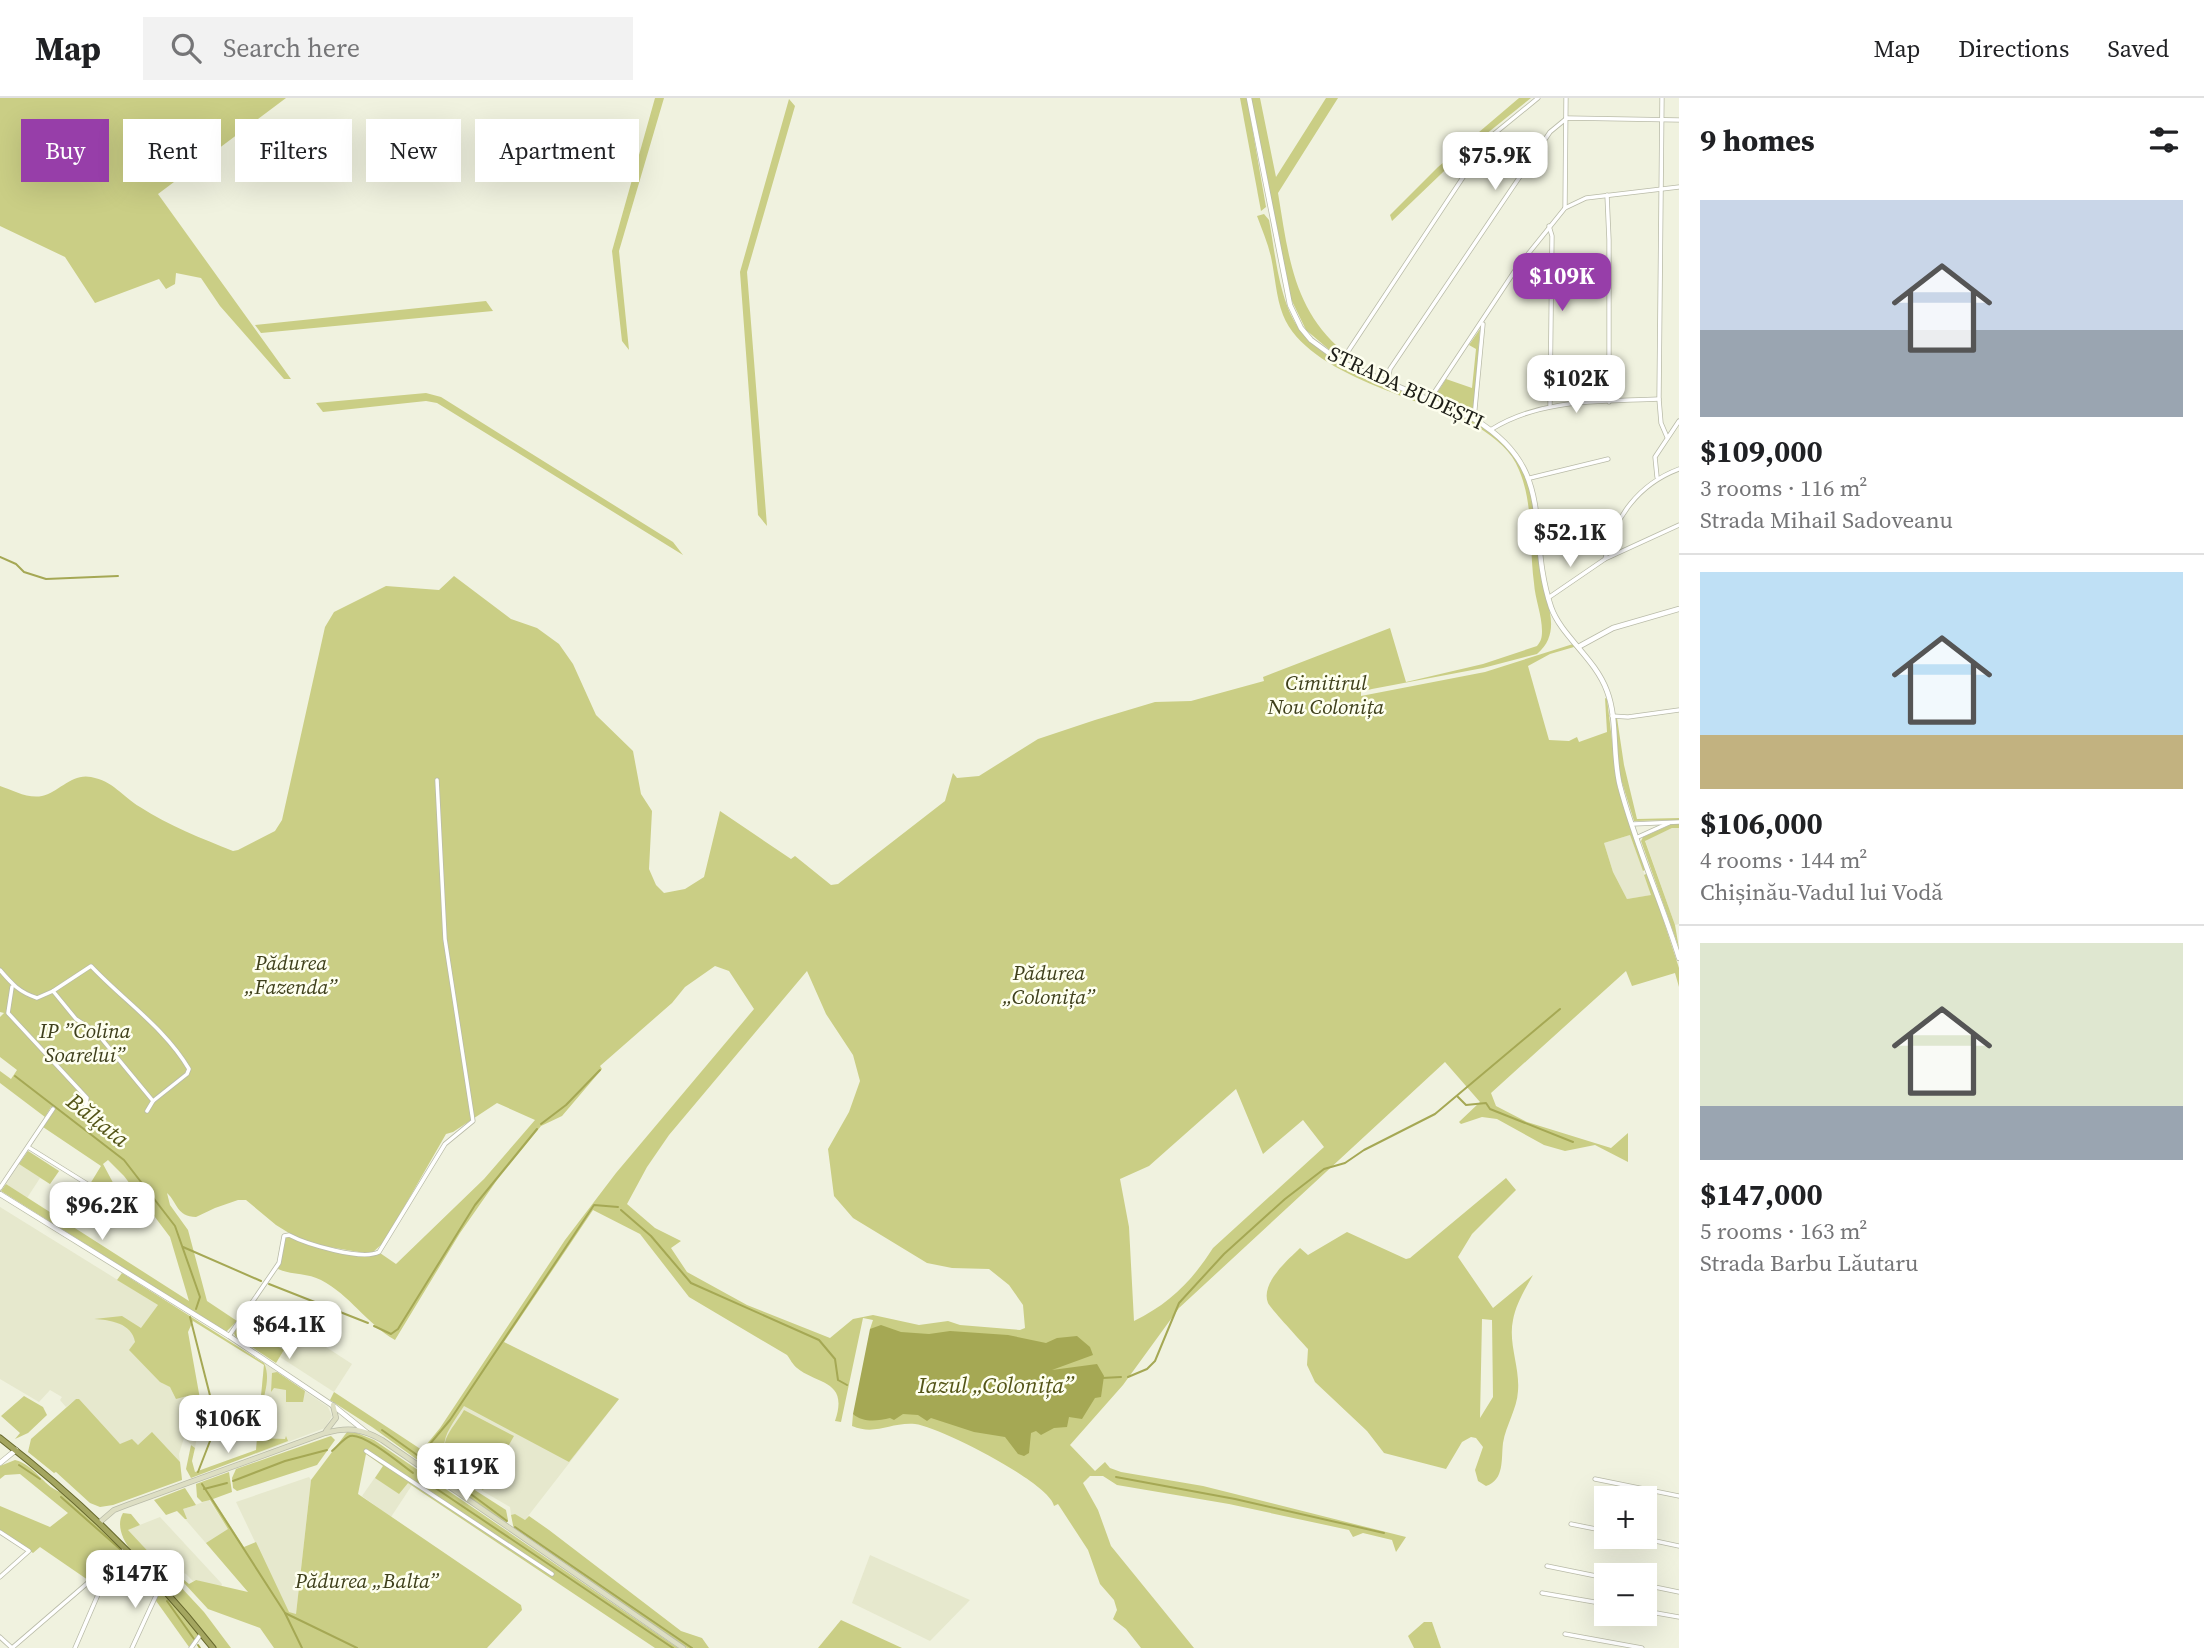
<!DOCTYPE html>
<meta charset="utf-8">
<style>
:root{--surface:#fff;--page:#f2f2f2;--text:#202124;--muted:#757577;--line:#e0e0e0;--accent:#973ea9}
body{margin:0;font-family:"Source Serif 4",serif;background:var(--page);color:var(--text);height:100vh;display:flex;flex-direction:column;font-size:26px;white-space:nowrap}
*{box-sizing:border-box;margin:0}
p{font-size:23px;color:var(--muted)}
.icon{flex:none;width:38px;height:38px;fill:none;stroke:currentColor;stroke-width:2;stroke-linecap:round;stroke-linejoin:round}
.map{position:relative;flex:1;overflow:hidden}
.panel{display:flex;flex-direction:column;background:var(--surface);width:525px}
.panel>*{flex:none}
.guide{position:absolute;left:21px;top:21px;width:665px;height:63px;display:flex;gap:14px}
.tools{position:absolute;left:1594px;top:1388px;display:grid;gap:14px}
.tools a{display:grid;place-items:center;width:63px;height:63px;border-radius:0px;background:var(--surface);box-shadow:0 7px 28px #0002;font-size:35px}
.price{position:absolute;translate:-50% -60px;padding:0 16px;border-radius:14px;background:#fff;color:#222;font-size:23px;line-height:46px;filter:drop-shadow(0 2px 4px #0008)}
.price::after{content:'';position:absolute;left:50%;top:42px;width:21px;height:16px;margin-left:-10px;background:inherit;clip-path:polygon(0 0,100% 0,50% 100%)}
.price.on{background:var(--accent);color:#fff}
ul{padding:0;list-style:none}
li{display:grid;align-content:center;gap:14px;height:371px;padding:0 21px}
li+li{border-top:2px solid var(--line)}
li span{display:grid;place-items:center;height:217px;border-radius:0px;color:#555}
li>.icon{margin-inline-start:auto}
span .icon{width:126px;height:126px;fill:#fffc;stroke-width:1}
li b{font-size:30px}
h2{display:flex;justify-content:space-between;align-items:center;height:84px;padding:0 21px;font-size:30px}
.chip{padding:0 24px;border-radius:0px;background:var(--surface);box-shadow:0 7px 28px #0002;font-size:24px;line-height:63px}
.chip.on{background:var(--accent);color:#fff}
header{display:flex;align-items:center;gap:42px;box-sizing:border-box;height:98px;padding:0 35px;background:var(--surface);border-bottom:2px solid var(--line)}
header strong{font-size:33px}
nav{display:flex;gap:38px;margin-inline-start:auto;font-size:24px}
.search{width:490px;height:63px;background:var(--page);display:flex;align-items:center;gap:18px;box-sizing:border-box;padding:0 24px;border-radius:0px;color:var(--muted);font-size:26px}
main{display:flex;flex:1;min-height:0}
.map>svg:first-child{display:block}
.built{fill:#e6e8cd}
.green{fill:#cace85;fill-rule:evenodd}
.water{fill:#a5a854}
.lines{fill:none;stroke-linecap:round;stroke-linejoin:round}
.stream{stroke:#a5a854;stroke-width:2}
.minor-casing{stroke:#b9bba8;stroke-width:5}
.tertiary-casing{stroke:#b9bba8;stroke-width:6}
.secondary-casing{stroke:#b9bba8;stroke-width:6}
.trunk-casing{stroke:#66682c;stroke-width:7}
.minor{stroke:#fff;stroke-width:3.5}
.tertiary{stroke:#fff;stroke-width:4.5}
.secondary{stroke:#dddec3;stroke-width:4.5}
.trunk{stroke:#a4a660;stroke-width:5}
.labels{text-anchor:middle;stroke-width:5;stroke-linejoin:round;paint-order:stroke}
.street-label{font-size:21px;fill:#1d1e17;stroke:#feffef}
.park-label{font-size:21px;font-style:italic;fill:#3e3f1b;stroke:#feffef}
.water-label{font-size:23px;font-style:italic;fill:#545517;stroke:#feffef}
</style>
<header>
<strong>Map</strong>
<div class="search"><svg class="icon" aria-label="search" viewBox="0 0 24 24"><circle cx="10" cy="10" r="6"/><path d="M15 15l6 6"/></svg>Search here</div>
<nav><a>Map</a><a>Directions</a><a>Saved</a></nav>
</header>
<main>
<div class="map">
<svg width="1679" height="1550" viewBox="0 0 1679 1550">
<rect width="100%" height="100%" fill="#f0f2df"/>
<g class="built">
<polygon points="1672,730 1679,730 1679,826 1675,827 1645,742"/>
<polygon points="1630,737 1652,797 1627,801 1613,774 1604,745"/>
<polygon points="28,1053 59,1073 50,1086 40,1080 27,1100 6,1086"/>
<polygon points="0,1109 184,1223 191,1303 202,1312 195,1350 184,1340 179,1356 182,1382 120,1346 76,1301 66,1309 60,1302 62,1299 50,1292 39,1304 0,1281"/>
<polygon points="297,1230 352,1266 334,1294 280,1259"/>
<polygon points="503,1244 619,1301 525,1422 511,1417 510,1409 453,1376 430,1358"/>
<polygon points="264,1265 328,1309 332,1318 325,1330 256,1356"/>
<polygon points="383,1368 412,1387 391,1419 362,1398"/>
<polygon points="309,1379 311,1382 296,1516 289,1515 236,1404"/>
<polygon points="209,1402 280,1510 250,1496 178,1413"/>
<polygon points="160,1419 222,1486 221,1490 196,1482 193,1483 186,1476 170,1468 158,1469 156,1462 127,1432"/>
<polygon points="870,1457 970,1502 930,1543 852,1505"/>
</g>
<g class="green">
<polygon points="0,0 286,0 158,96 291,281 284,281 220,208 201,180 176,175 175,186 166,191 159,181 95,205 65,159 0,128"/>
<polygon points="655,0 664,0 619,153 629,252 622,243 612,153"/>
<polygon points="1240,0 1247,0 1266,109 1261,113"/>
<path d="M1250,0H1260L1276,79L1326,0H1338L1278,95C1288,155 1293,212 1343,253L1339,260L1306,232L1290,199Z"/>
<polygon points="1519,0 1531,0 1465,53 1392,123 1390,117 1438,69"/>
<polygon points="789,1 795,8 747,174 767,428 758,417 740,174"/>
<path d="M1264,116L1269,122C1276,158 1279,210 1305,238C1360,298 1495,299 1526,377C1538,408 1536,445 1541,477C1546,505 1563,534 1537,556L1483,570L1372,591L1361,594V598L1485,574L1573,546L1581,557L1574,549L1550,556L1528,568L1549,642L1569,643L1577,639L1579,644L1607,634L1605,600L1607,601L1618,691L1647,771L1643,773L1630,737L1604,745L1613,774L1627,801L1651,797L1644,777L1648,775L1679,870V889L1675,875L1632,888L1626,873L1491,995L1496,1008L1527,1024L1611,1050L1628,1035V1064L1595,1047L1565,1053L1544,1047L1497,1021L1482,1019L1461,1026L1459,1024L1480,1004L1445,964L1179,1210L1123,1287L1070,1347L1095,1373L1105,1364L1110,1370L1121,1374L1203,1388L1406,1439L1396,1454L1392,1442L1363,1435L1353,1439L1349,1432L1229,1406L1117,1387L1103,1378H1090L1083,1385L1098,1412L1111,1448L1194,1550H1141L1126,1531L1113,1521L1117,1512L1114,1502L1100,1486L1088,1452L1058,1406L1054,1408C1050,1385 940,1329 915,1326C890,1324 876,1338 852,1328L853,1316L872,1318L926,1248L870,1231L873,1222L863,1220L841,1324L835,1323C849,1282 818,1287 797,1270C793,1267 790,1261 787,1257L689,1199L640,1136L593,1112L504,1244L619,1301L569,1364L464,1308C446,1336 436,1344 453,1376L441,1379L372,1329L330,1302L334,1294L422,1352L440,1330L565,1142L616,1075L754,911L729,873L715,868L685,889L672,905L600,968L602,971L562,1018L541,1028L497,1082L460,1135L395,1242C366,1225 350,1197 321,1182C308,1175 291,1177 278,1171L285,1140L290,1139C307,1148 363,1164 380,1155L396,1166L484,1081L535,1022L497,1005L453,1034L446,1036L384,1144L371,1156L305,1145L276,1127L246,1102H238L215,1110L196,1119C177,1119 177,1104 167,1095L170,1107L188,1132L207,1203L237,1223L226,1234L1,1093L6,1086L189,1203L170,1139L124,1078L108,1062L103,1066L118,1094L114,1110L107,1105L110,1101L90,1086L101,1068L43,1029L55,1012L51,1009L45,1019L0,985V973L11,981L17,972L0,959V919L4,915L0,914V688C12,692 28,701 42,698C59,694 72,675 91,679C113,683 122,698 140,709C169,728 201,740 233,753L238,752L275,733L282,722L325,529L334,514L386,488L439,492L454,478L511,521L537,530L559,546L573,566L596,617L633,653L641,696L652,713L649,771L656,787L664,795L685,791L704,779L720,713L791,761L795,758L831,787L838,786L945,703L953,675L957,680L979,678L1038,641L1095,622L1155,604L1191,603L1264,583L1263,579L1390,530L1406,584L1483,566L1537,548C1541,543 1542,540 1542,533C1542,517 1535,501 1534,485C1529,448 1534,407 1519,372C1512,353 1495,340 1478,329C1424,300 1308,279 1283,217C1276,199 1275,177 1271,159C1268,145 1262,132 1257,118ZM807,873L826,916L853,957L860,983L849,1014L828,1051L834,1098L853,1120L927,1165L952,1170L989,1171L1009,1187L1023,1207L1025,1230L1020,1232L960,1227L948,1223L919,1227L873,1217L853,1221L830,1240L747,1207L687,1174L671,1150L681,1143L655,1130L627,1106L647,1069L669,1037ZM1236,991L1263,1056L1303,1022L1324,1049L1213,1150C1192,1183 1169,1206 1134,1223L1129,1129L1120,1081L1149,1068Z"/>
<polygon points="486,203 493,213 261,235 255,227"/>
<polygon points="1480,231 1474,308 1469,316 1436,302 1435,298 1446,281 1472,290 1476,251 1469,247"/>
<polygon points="426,295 441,299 673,444 683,457 437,305 426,303 323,314 316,305"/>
<polygon points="1614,620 1617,620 1624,667 1637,721 1679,720 1679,722 1634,723 1620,678"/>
<polygon points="1672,726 1679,726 1679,730 1672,730 1645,743 1675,827 1679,850 1641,743 1643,739"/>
<polygon points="28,1053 59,1073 50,1086 19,1066"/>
<path d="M1506,1080L1516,1092L1472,1136L1458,1159L1493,1210L1533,1177C1525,1191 1516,1206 1513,1222C1508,1245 1520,1269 1518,1293C1517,1311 1506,1327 1503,1345C1501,1360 1505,1382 1486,1388L1478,1383L1475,1372L1483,1349L1476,1340L1471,1339L1462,1344L1446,1371L1384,1355L1367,1333L1315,1284L1307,1267L1308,1251C1301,1243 1271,1211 1268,1205C1260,1185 1289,1161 1300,1150L1308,1157L1347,1134L1406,1161L1410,1160ZM1482,1221L1492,1222L1493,1299L1480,1320Z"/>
<path d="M122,1175L264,1265C271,1280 264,1295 262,1310L268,1311L267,1320L259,1319L264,1267L193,1223L188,1234L202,1312L187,1298L176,1301L170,1289L160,1284L129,1252L135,1244C132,1225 110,1222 94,1221L122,1218L141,1230L158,1207L117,1182Z"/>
<polygon points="240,1225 284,1252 276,1265 235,1238 234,1235"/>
<polygon points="277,1274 305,1293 303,1304 286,1304 286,1292 274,1290 271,1294 272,1275"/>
<polygon points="24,1298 43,1309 47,1317 28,1335 15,1341 20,1335 1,1318"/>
<polygon points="76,1301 79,1301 120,1346 132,1341 138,1347 152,1334 180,1364 182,1382 113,1407 100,1409 90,1405 56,1374 54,1375 28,1354 31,1341"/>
<path d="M464,1312L514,1338L483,1392C466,1381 438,1366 446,1341C450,1331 459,1321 464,1312Z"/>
<polygon points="347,1334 357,1335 374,1342 678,1550 655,1550 408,1385 399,1396 375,1380 383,1368 366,1356 358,1396 521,1507 522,1512 487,1550 274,1550 260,1530 208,1511 172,1472 189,1486 196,1482 248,1494 206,1445 228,1431 210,1402 202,1404 197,1399 196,1386 229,1374 232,1394 213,1401 244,1449 256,1444 289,1514 296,1516 311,1382"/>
<polygon points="286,1338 288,1343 191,1380 186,1371 191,1347 195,1350 192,1363 195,1374 256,1352 257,1340 285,1341"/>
<polygon points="331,1338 335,1342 317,1367 237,1393 233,1390 232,1380 236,1371"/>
<path d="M15,1362C35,1367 42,1387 60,1394L123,1449L88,1482L40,1449L33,1455L0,1433V1408L50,1429L68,1415L20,1376L5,1377L0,1381V1368Z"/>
<polygon points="456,1380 506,1412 508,1422 506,1426 446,1383"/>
<polygon points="185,1390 196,1407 183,1411 187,1421 185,1421 177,1413 166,1417 154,1402"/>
<path d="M123,1415L131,1416L140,1427L128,1432L156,1462L158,1469L156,1473C138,1466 111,1435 123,1415Z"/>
<polygon points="515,1416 525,1422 529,1418 549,1432 681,1533 702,1540 709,1550 687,1550 514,1432 511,1417"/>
<polygon points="126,1452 158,1486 151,1497 113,1464"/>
<polygon points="164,1471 204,1514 231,1550 215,1550 166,1490"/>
<polygon points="161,1490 199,1536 189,1549 154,1500"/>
<polygon points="841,1522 902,1550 818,1550"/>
<polygon points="1424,1524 1432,1524 1441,1550 1414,1550 1408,1538"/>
</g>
<path class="water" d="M881,1227L901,1234L929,1236L950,1233L1008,1237L1046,1245L1057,1240L1077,1238L1090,1249L1093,1257L1052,1272L1097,1266L1104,1278L1101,1299L1095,1300L1082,1321L1069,1319L1067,1329L1054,1330L1041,1337L1036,1333L1031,1335L1029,1355L1024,1358L1018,1356L1005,1339L974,1334L931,1320L927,1323L918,1317L903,1316L894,1322L890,1320C878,1323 863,1325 853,1316L870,1231Z"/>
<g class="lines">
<g class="stream">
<polyline points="0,459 16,466 24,474 46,481 118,478"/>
<polyline points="15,978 124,1062 175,1128 200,1199 196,1211"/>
<polyline points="1457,998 1466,1007 1486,1005 1490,1011 1573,1044"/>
<polyline points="541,1026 566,1007 600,972"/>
<polyline points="621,1112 651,1138 691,1185 819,1242 835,1261 838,1282 847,1287"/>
<polyline points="183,1149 261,1183"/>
<polyline points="269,1186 368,1225"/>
<polyline points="190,1219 217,1325 198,1374"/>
<polyline points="374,1228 391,1236 398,1231 475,1107 537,1031"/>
<polyline points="1128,1279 1147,1271 1155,1263 1179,1205 1224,1156 1285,1101 1324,1071 1345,1065 1364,1052 1435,1016 1560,911"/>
<polyline points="1102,1280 1121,1279"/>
<polyline points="382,1332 445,1377"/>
<path d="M332,1353C337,1349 344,1340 350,1338C363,1334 402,1367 413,1375"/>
<polyline points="419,1359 450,1322 594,1107 618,1109"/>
<polyline points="19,1367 40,1381"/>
<polyline points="419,1379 673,1550"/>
<polyline points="1116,1379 1235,1401 1384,1435"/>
<polyline points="452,1382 507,1423"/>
<polyline points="233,1383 285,1363 327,1352"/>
<polyline points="202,1386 285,1515 302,1550"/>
<polyline points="204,1391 227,1385"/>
<polyline points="61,1399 120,1451"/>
<polyline points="515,1429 692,1550"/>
<polyline points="125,1456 131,1463"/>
<polyline points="167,1503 194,1541"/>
<polyline points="285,1515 357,1550"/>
<polyline points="198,1547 200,1550"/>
</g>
<defs>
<g id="minor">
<polyline points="1662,0 1659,301 1661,325 1667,339"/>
<polyline points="1607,97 1609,142 1609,304"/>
<polyline points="1565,110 1566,0"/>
<polyline points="1549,128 1552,138 1550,307"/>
<polyline points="1341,264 1489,40 1538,0"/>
<polyline points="1388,285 1390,271 1550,34 1567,20 1679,22"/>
<polyline points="1430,301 1516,171 1565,110 1586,100 1679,89"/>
<polyline points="1474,321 1483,226"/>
<path d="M1492,331C1542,300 1602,304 1659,301"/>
<polyline points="1657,379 1655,359 1679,323"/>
<polyline points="1530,380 1608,361"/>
<path d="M1605,461C1614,419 1639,386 1679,371"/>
<polyline points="1548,500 1605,461 1679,427"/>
<polyline points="1612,618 1628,619 1679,612"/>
<polyline points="1633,726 1679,724"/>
<polyline points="1638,739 1669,725"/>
<path d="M0,872C12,886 19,894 37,900L53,893L76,921L96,934L153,1003L147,1013"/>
<polyline points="12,889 8,915 87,1000 85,1011"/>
<path d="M53,893L91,868C123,902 165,930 189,971L187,976L153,1003"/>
<polyline points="28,1049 113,1102"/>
<polyline points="0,1090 53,1011"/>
<path d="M229,1238L279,1165L284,1138L289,1137C306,1146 362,1163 379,1154L445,1046L473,1023L445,841L437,682"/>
<polyline points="366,1353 552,1476"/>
<polyline points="1595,1381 1679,1398"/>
<polyline points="1571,1426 1606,1433"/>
<polyline points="0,1434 29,1453 0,1479"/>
<polyline points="1632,1438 1679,1448"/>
<polyline points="1547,1468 1606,1480"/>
<polyline points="1645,1487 1679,1494"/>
<polyline points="1542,1495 1606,1506"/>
<polyline points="1645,1513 1679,1519"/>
<polyline points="1565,1536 1642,1550"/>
<polyline points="0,1539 12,1550"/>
<polyline points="12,1550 105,1470"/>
<polyline points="75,1550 103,1485 105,1470 125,1451"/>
<polyline points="132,1550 160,1489"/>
<polyline points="191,1550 201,1536"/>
</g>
<g id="tertiary">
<path d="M1249,0L1290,207L1301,230L1311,242L1341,264L1474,321C1559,372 1525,432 1551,509C1561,538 1595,560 1607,593C1618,622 1612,657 1620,688C1635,746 1661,802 1679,860"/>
<polyline points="1580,548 1613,530 1679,511"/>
<polyline points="0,1096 229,1238 335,1309 366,1334"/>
<polyline points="0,1365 16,1352"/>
</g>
<g id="secondary">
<polyline points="326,1333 336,1320 333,1307"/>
<path d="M100,1424L114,1412L127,1407L325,1335C347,1329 361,1330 382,1342L683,1550"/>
</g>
<path id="trunk" d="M0,1340C80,1402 150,1470 213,1550"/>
</defs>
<use href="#minor" class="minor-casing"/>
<use href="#tertiary" class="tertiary-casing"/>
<use href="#secondary" class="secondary-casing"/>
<use href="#trunk" class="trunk-casing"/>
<use href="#minor" class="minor"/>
<use href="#tertiary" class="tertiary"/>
<use href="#secondary" class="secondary"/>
<use href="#trunk" class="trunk"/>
</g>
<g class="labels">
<g class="street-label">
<text transform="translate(1406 290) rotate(25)" y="7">STRADA BUDEȘTI</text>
</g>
<g class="park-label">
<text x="1326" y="592">Cimitirul<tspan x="1326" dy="24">Nou Colonița</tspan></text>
<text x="291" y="872">Pădurea<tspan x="291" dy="24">„Fazenda”</tspan></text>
<text x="1049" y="882">Pădurea<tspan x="1049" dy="24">„Colonița”</tspan></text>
<text x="85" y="940">IP ”Colina<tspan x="85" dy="24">Soarelui”</tspan></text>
<text x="367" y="1490">Pădurea „Balta”</text>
</g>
<g class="water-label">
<text transform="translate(98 1022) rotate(38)" y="8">Bălţata</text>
<text x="996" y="1295">Iazul „Colonița”</text>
</g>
</g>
</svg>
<div class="tools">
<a>+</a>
<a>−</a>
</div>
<b class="price" style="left:1495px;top:94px">$75.9K</b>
<b class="price on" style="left:1562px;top:215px">$109K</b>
<b class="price" style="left:1576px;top:317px">$102K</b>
<b class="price" style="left:1570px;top:471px">$52.1K</b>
<b class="price" style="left:102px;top:1144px">$96.2K</b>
<b class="price" style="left:289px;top:1263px">$64.1K</b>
<b class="price" style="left:228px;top:1357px">$106K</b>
<b class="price" style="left:466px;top:1405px">$119K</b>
<b class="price" style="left:135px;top:1512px">$147K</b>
<div class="guide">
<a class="chip on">Buy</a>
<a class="chip">Rent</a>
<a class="chip">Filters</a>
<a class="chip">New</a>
<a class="chip">Apartment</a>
</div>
</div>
<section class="panel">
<h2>9 homes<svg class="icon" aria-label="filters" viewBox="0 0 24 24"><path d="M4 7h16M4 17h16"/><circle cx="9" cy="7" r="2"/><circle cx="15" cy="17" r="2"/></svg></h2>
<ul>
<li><span style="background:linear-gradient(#c9d6e8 60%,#9aa5b1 0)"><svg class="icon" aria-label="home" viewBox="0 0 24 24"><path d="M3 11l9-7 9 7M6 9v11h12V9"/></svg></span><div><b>$109,000</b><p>3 rooms · 116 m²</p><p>Strada Mihail Sadoveanu</p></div></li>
<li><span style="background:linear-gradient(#bfe0f5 75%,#c2b280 0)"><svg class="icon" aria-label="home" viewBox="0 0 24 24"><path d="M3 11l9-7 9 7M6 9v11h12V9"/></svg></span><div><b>$106,000</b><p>4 rooms · 144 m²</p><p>Chișinău-Vadul lui Vodă</p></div></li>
<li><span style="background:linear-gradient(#dfe7d0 75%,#9aa5b1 0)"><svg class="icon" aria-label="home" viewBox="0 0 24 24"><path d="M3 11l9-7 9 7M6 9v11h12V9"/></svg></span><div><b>$147,000</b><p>5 rooms · 163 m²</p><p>Strada Barbu Lăutaru</p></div></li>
</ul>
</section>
</main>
